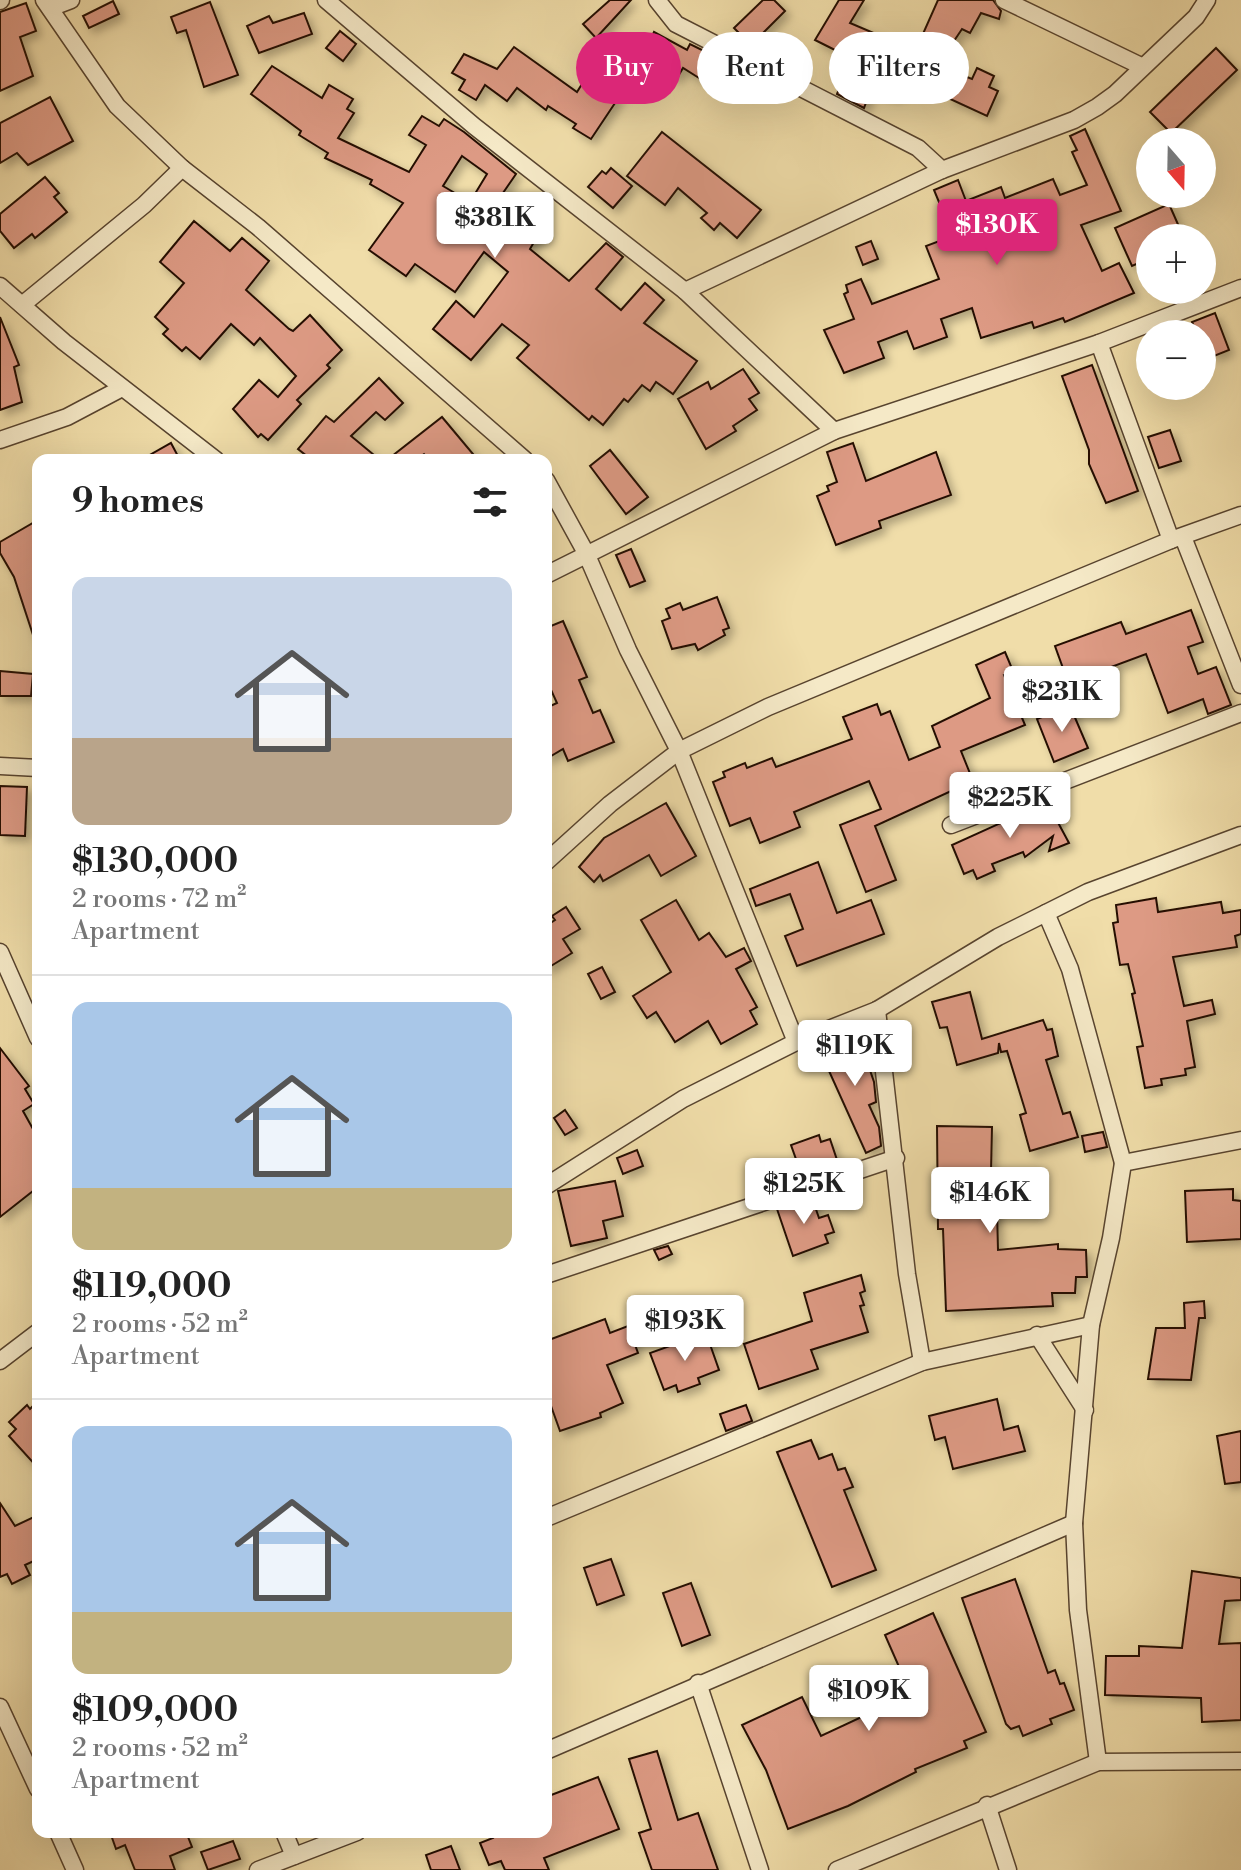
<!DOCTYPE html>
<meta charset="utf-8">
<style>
:root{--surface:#fff;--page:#f6f6f6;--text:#222;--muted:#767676;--line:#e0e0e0;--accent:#db2777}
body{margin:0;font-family:"Libre Bodoni",serif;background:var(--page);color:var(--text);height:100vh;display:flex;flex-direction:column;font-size:30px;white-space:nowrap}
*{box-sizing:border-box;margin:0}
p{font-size:26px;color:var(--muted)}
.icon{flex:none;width:44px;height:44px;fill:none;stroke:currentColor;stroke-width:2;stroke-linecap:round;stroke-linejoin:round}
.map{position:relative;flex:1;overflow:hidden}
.sheet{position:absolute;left:32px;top:454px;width:520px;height:1384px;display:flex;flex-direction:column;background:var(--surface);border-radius:16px;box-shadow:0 8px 32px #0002}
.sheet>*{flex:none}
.top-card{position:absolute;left:576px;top:32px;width:544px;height:72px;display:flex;gap:16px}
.needle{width:52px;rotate:160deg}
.tools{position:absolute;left:1136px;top:128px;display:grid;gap:16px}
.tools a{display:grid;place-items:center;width:80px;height:80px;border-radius:50%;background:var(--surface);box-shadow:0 8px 32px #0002;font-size:40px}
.price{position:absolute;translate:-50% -68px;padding:0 18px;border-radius:8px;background:#fff;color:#222;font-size:26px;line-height:52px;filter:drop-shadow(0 2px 4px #0008)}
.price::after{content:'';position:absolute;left:50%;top:48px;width:24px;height:18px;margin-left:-12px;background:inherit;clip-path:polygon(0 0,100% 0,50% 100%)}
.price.selected{background:var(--accent);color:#fff}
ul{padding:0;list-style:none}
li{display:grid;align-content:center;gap:16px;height:424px;padding:0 40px}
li+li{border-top:2px solid var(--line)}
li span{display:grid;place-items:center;height:248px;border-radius:16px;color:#555}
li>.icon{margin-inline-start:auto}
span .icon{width:144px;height:144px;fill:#fffc;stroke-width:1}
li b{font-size:34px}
h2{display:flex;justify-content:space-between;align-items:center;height:96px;padding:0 40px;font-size:34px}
.chip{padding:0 28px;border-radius:36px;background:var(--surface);box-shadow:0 8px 32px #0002;font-size:28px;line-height:72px}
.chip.selected{background:var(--accent);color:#fff}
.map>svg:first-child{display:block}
.building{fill:#dd9a84;stroke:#251106;stroke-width:2;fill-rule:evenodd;filter:url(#shadow)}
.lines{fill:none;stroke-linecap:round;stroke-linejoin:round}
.street-casing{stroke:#58442f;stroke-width:19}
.street{stroke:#f5e9c7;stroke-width:16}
</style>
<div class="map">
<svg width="1241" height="1870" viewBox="0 0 1241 1870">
<defs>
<filter id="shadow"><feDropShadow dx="5" dy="5" stdDeviation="4" flood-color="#0004"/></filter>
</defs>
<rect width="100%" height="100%" fill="#f0dda9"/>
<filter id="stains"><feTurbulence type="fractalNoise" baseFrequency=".0025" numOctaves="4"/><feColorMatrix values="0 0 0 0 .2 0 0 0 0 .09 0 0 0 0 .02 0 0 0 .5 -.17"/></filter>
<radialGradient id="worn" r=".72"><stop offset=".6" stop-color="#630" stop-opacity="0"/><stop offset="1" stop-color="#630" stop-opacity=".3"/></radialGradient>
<g class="building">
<polygon points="610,0 631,0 596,38 583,24"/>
<polygon points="763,0 774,0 785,11 751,45 734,28"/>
<polygon points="839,0 864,0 850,23 916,51 896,96 871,89 864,108 837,94 841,84 848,86 859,62 815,40"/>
<polygon points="938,0 993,0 1001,11 999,19 981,13 970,33 962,29 948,50 922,36"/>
<polygon points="113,1 119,14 89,28 83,16"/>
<polygon points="210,2 238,75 204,87 186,30 177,33 171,17"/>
<polygon points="26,3 36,31 20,37 33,76 0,91 0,12"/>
<polygon points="304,13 312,34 259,53 247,26 269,16 273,23"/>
<polygon points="340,31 356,44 343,61 326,48"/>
<polygon points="654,32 687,50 690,44 714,56 699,78 683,68 677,78 665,70 672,59 648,45"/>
<polygon points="514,47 577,92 587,76 619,97 591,139 573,128 576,124 548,106 546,110 517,88 507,101 485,85 476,100 459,90 465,80 452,73 464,54 497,69"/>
<polygon points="1216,48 1237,70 1171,133 1150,112"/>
<path d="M272,66L322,98L329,85L353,99L347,109L354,113L338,138L409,172L426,145L409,135L422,116L439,126L444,119L464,132L516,174L492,209L516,223L519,220L538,235L530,249L569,281L606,243L623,257L596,289L621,310L645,283L664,300L644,323L697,361L673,394L656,382L650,391L642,385L628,402L624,399L603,425L592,416L589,420L517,358L529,345L502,324L471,360L433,329L456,301L474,317L508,272L484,252L455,292L415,264L406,276L369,250L403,203L370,184L372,180L325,158L328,153L299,135L301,131L251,94ZM462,156L487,174L470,202L443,186Z"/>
<polygon points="977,68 994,76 989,87 998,91 987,116 948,98 959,74 972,79"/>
<polygon points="50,97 73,141 28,165 17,153 0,163 0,123"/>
<polygon points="1085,129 1121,211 1081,225 1102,271 1119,263 1134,293 1065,322 1063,318 1034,328 1032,322 981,338 972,308 941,319 947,337 914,349 907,331 878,342 884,358 844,373 824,330 854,319 844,294 848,292 846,285 861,279 872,304 939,279 926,246 953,236 934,190 958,180 966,201 1001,187 1005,198 1053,179 1060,195 1087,185 1072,152 1077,150 1070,136"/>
<polygon points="662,132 761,210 737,238 720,223 714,230 701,218 707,213 678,188 665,205 627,176"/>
<polygon points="611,168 632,186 613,208 588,187 602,171 606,174"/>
<polygon points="45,177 59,193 54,197 67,212 35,238 32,234 14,248 0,231 0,214"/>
<polygon points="1169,204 1184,238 1150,238 1150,258 1132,266 1115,228"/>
<polygon points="194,221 230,251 242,238 269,261 246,290 289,329 293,331 310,315 342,350 327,365 330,368 297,400 301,404 268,440 261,434 258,437 233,409 259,380 278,397 296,376 260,338 254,345 231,324 200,359 186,347 182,351 163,334 168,329 155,317 184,283 160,262"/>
<polygon points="871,241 878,259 863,265 856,247"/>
<polygon points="1215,313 1229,350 1214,356 1211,348 1202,352 1202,334 1197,334 1192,322"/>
<polygon points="0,317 19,365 14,367 22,402 0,410"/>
<polygon points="1092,365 1138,491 1106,503 1089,464 1089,450 1062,376"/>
<polygon points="743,369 759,393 749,399 757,410 733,426 736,431 706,449 678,399 708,382 711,389"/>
<polygon points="379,378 403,403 385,420 376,412 351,436 380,460 312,460 298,449 326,416 334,422"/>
<polygon points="442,417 478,460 429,460 424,454 416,460 387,460"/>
<polygon points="1170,430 1181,461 1159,468 1148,437"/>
<polygon points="171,443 180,460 141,460"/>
<polygon points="853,443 866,481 936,452 951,495 879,521 881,528 836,545 817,496 829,491 827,486 837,482 827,452"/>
<polygon points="610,450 648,497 626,514 590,466"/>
<polygon points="38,520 38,641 35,641 14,577 0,553 0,542"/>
<polygon points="631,549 645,581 630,587 616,555"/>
<polygon points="717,597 729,628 723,630 725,635 698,650 695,644 672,649 662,621 670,618 666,609 680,603 683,610"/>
<polygon points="1191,610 1203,642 1188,647 1198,674 1216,667 1231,705 1208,714 1203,699 1168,713 1146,654 1111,667 1112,669 1068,682 1055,646 1121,622 1126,634"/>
<polygon points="563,621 587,677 579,680 593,713 600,710 614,742 568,761 563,749 546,759 546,708 557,703 546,679 546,628"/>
<polygon points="1005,652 1013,671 1004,675 1025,725 961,751 973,781 875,826 896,880 866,892 840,825 881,809 869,781 794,812 800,827 760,843 750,818 730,826 713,782 725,777 723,772 745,763 747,768 772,758 776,767 852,739 843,717 877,704 881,715 890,711 909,760 940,747 932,726 990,698 976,665"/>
<polygon points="0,671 33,674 31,696 0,696"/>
<polygon points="1070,706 1088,748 1054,762 1037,719"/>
<polygon points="0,786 27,787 25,836 0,835"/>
<polygon points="1047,802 1069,843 1049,851 1053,836 1025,857 1023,852 992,864 995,871 977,879 973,870 964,874 952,845"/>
<polygon points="666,803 696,856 661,876 649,855 603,881 600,875 594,882 579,867 604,838"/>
<polygon points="818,862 837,913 871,900 884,934 797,966 785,936 803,929 790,894 756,906 750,889"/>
<polygon points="1156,898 1158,912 1221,902 1223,913 1241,910 1241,934 1235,936 1237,947 1173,957 1184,1006 1212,1000 1215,1014 1187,1021 1195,1067 1185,1069 1186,1075 1161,1079 1162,1085 1145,1088 1137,1047 1143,1046 1132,994 1135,993 1128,964 1120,965 1113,923 1118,922 1116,905"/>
<polygon points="676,900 699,940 709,933 726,957 744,948 751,961 736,969 757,1007 750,1011 757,1024 721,1044 708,1021 675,1042 656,1012 647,1018 633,996 671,972 641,920"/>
<polygon points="566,907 580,929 563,939 572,953 546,969 546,926 555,920 552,916"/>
<polygon points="602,967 615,992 601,999 588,974"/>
<polygon points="970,992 982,1039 1043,1020 1047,1030 1052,1029 1058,1056 1046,1060 1063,1114 1070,1112 1078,1137 1030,1151 1020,1115 1026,1113 1007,1051 1001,1052 999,1043 998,1053 957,1065 947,1027 940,1028 932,1002"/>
<polygon points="858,1035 874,1082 876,1102 869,1105 879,1127 881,1146 866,1153 820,1051"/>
<polygon points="0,1048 29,1086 25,1089 34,1104 23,1111 38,1138 38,1187 0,1217"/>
<polygon points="565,1110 577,1128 565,1135 554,1118"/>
<polygon points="937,1126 992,1127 991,1171 996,1171 998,1250 1058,1244 1058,1249 1086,1250 1087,1277 1076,1277 1075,1293 1052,1293 1053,1306 946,1311 943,1229 938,1229"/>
<polygon points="1103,1132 1107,1147 1085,1152 1082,1136"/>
<polygon points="819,1135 821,1142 830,1139 838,1163 802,1176 791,1145"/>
<polygon points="637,1150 643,1166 623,1174 617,1158"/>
<polygon points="615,1181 623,1216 603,1221 607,1238 571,1246 558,1191"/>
<polygon points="1233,1189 1233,1200 1241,1201 1241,1239 1187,1242 1185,1191"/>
<polygon points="812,1198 819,1218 828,1215 834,1232 825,1235 828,1243 793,1256 777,1209"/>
<polygon points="668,1246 672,1254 659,1260 654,1250"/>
<polygon points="861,1275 865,1291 860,1293 864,1305 860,1306 868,1332 811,1350 818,1369 759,1389 744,1344 812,1321 804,1293"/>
<polygon points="1204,1301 1205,1318 1199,1318 1191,1380 1148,1379 1156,1328 1185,1328 1184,1303"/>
<polygon points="709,1309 715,1322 699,1329 694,1315"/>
<polygon points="605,1319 610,1333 628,1326 638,1353 607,1365 623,1403 600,1413 601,1417 560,1431 546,1392 546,1341"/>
<polygon points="706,1333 719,1370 698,1378 700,1384 678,1392 676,1385 664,1390 650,1353"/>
<polygon points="997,1399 1004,1430 1018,1426 1025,1451 953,1469 945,1437 935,1440 929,1416"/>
<polygon points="38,1401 38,1468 9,1436 16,1429 9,1422 27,1405 30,1409"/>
<polygon points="746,1405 752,1421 726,1431 720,1414"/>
<polygon points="1241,1431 1241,1482 1225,1484 1217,1436"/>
<polygon points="811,1440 819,1459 832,1454 838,1470 845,1468 853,1487 844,1490 876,1570 832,1587 777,1452"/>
<polygon points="0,1503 15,1526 38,1515 38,1559 25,1565 30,1575 12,1584 7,1574 0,1577"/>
<polygon points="611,1559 624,1595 597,1605 584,1568"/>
<polygon points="1192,1571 1241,1578 1241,1600 1225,1601 1219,1644 1241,1643 1241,1720 1202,1722 1201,1698 1105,1695 1106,1656 1139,1656 1139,1646 1182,1648"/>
<polygon points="1015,1579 1048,1673 1055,1670 1060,1684 1064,1683 1074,1710 1050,1719 1052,1724 1023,1736 1019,1726 1011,1729 1006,1724 962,1598"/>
<polygon points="691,1583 710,1635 682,1646 663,1593"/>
<polygon points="933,1613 986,1732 964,1741 967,1748 915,1769 916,1772 848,1806 788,1829 766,1770 742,1725 802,1697 821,1736 911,1694 885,1635"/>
<polygon points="657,1751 678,1820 698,1813 718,1870 652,1870 639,1833 651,1829 629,1759"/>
<polygon points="598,1777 619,1829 544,1858 549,1870 505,1870 501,1861 489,1865 480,1843 493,1838 491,1832 546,1832 546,1797"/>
<polygon points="110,1832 186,1832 192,1847 170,1856 175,1870 135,1870 125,1845 116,1849"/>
<polygon points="233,1841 240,1859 208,1870 201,1852"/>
<polygon points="451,1846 460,1870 431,1870 426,1855"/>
</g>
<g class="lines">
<defs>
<g id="street">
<polyline points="44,0 117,106 182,168 258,227 525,460"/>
<polyline points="326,0 474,126 685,291 834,431"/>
<polyline points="657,0 676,24 918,148 942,170 1074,120 1097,107 1115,94 1196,17 1207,0"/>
<polyline points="1004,0 1141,66"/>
<polyline points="0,1 1,0"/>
<polyline points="50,8 71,0"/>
<polyline points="0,286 64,342 216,460"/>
<polyline points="685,291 942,170"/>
<polyline points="22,305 144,205 182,168"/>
<polyline points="1099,343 1171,540"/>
<polyline points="0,440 67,417 122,388"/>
<polyline points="546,480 586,553 628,650 679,751 796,1042"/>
<polyline points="1183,537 1241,685"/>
<polyline points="546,575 834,431 1099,343 1241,288"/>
<polyline points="0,766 38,768"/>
<polyline points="951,825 1241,713"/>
<polyline points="546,862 610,804 679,751 768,707 1171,540 1241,515"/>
<polyline points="1046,913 1070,969 1123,1163"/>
<polyline points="0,952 38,1038"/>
<polyline points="877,1010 907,1274 922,1362"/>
<polyline points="546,1186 683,1099 796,1042 877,1010 998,937 1088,892 1241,835"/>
<polyline points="546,1275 896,1158"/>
<polyline points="1037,1335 1085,1410"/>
<polyline points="0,1361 38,1332"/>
<polyline points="546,1518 922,1362 1091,1325"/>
<polyline points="698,1683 760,1870"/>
<polyline points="0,1707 38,1789"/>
<polyline points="546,1751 1074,1523"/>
<polyline points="1098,1762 1078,1610 1074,1523 1091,1325 1111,1238 1123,1163 1241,1140"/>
<polyline points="987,1805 1008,1870"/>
<polyline points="58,1832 75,1870"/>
<polyline points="284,1832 294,1856"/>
<polyline points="258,1870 357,1832"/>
<polyline points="837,1870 1098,1762 1241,1761"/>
</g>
</defs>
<use href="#street" class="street-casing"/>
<use href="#street" class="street"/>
</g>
<rect width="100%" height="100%" filter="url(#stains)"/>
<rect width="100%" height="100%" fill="url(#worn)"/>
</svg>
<div class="tools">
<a><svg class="needle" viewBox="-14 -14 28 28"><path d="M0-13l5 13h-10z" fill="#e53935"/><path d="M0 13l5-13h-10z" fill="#767676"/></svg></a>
<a>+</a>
<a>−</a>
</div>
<b class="price" style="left:495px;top:260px">$381K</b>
<b class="price selected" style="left:997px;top:267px">$130K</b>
<b class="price" style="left:1062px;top:734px">$231K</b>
<b class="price" style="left:1010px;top:840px">$225K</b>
<b class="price" style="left:855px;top:1088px">$119K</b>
<b class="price" style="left:804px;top:1226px">$125K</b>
<b class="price" style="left:990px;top:1235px">$146K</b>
<b class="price" style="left:685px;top:1363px">$193K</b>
<b class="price" style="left:869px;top:1733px">$109K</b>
<div class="top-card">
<a class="chip selected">Buy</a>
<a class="chip">Rent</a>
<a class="chip">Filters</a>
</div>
<section class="sheet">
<h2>9 homes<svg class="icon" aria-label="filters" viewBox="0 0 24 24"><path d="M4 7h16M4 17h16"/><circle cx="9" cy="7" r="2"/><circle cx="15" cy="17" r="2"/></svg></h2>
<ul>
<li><span style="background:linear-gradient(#c9d6e8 65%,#b9a48a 0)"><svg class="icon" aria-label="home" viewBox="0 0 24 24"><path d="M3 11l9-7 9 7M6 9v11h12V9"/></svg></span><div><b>$130,000</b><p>2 rooms · 72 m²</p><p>Apartment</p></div></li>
<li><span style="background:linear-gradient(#a9c7e8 75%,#c2b280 0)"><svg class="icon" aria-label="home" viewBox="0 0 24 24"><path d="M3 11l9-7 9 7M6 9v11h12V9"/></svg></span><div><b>$119,000</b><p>2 rooms · 52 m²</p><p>Apartment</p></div></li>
<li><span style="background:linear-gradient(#a9c7e8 75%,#c2b280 0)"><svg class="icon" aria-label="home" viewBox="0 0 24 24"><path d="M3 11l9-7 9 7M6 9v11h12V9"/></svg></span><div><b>$109,000</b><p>2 rooms · 52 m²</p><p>Apartment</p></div></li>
</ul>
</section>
</div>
